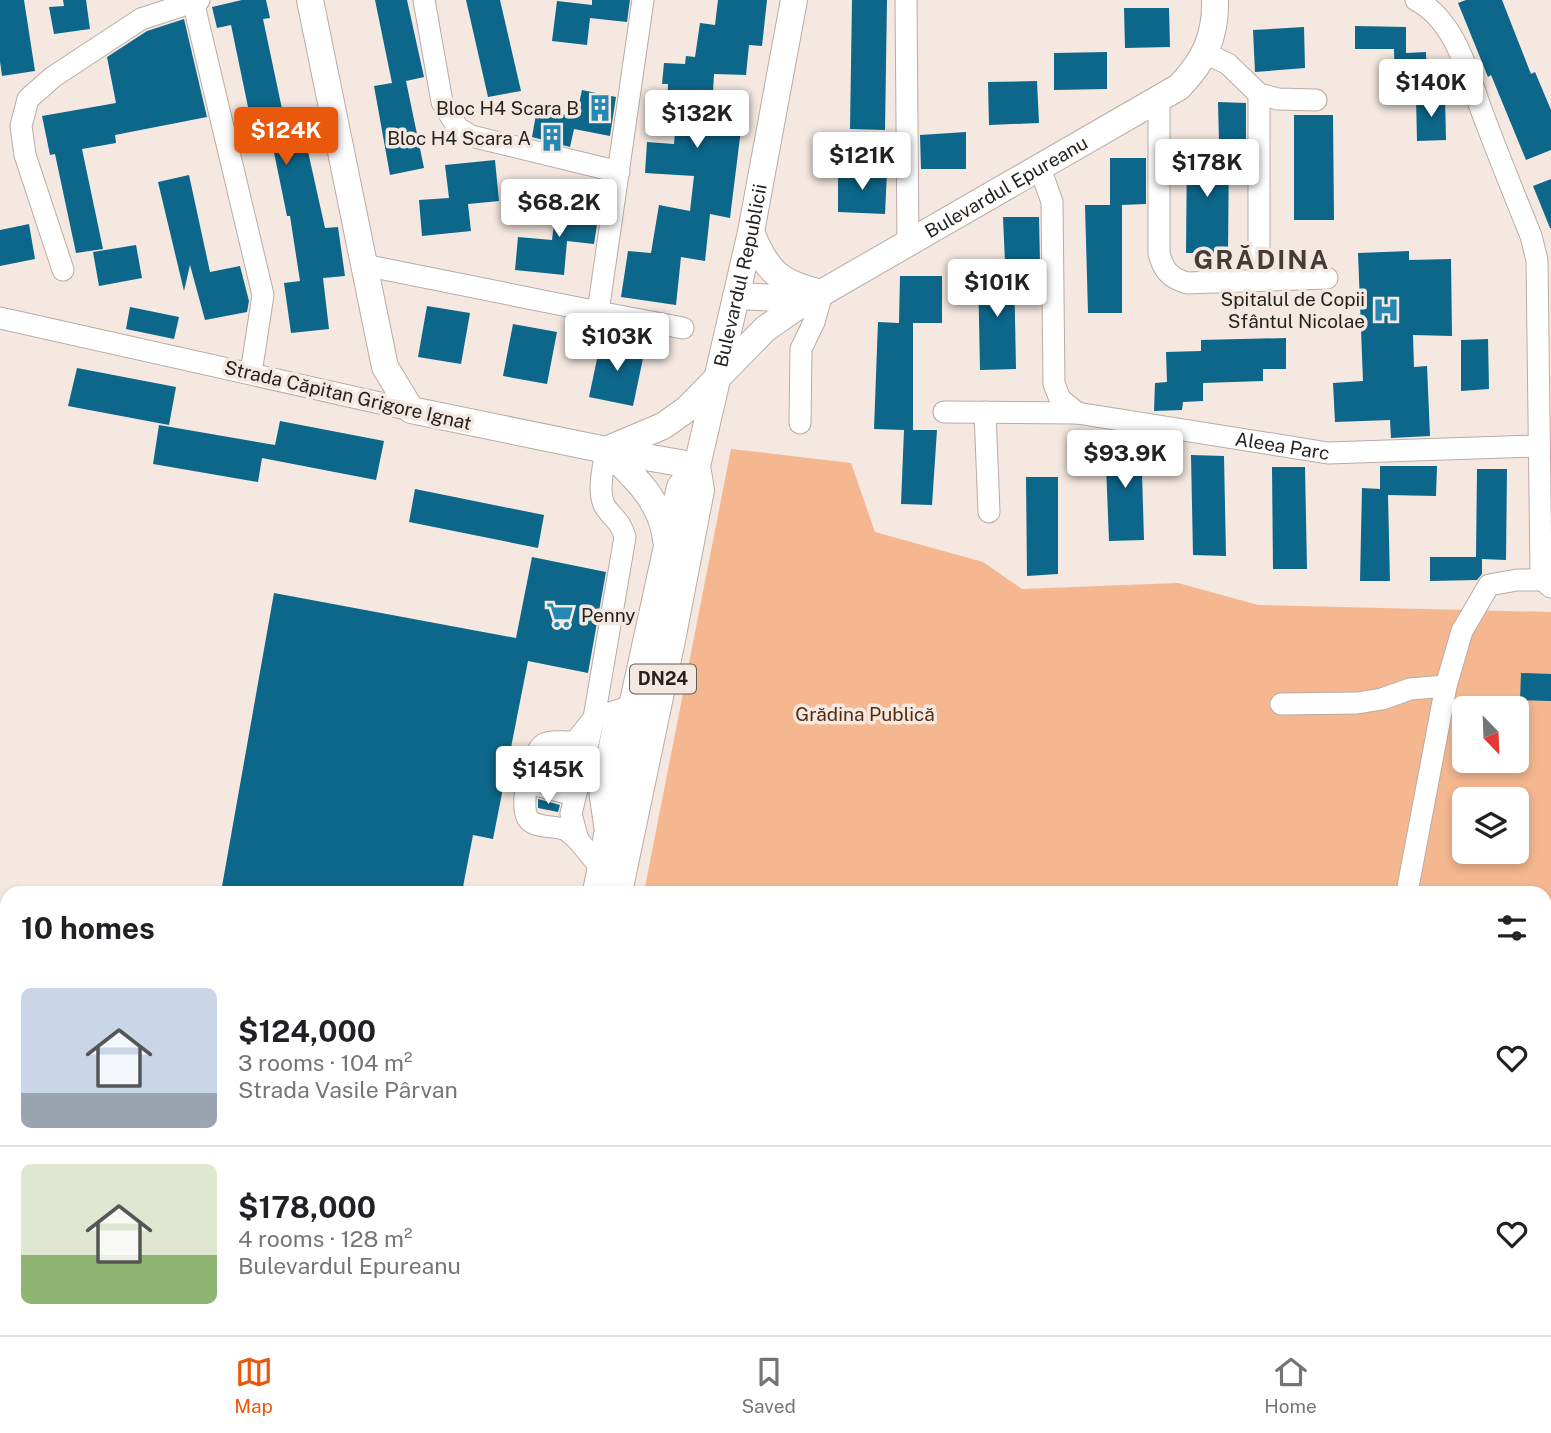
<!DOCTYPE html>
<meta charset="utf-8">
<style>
:root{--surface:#fff;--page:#f6f6f6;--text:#202124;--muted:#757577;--line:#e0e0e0;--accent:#ea580c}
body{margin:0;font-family:"Public Sans",sans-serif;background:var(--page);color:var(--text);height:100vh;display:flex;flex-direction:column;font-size:26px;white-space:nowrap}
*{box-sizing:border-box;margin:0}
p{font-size:23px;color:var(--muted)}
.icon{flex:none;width:38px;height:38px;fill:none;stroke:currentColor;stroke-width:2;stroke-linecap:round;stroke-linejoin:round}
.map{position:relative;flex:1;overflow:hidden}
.drawer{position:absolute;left:0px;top:886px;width:1552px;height:450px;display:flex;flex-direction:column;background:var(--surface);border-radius:21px 21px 0 0;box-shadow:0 4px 10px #0003}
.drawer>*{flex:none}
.needle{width:46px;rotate:157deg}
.buttons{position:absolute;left:1452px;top:696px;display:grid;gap:14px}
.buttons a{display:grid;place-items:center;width:77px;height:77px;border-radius:10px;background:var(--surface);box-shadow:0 4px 10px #0003;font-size:35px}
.price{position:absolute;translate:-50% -60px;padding:0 16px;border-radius:7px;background:#fff;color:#222;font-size:23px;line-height:46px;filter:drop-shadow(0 2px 4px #0008)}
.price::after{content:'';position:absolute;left:50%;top:42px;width:21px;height:16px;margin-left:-10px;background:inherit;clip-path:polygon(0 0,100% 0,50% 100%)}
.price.active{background:var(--accent);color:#fff}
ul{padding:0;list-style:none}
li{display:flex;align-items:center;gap:21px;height:175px;padding:0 21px}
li+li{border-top:2px solid var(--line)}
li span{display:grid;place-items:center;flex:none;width:196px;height:140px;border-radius:10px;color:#555}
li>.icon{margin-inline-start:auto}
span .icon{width:84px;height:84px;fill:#fffc;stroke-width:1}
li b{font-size:30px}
h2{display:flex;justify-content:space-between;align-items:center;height:84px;padding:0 21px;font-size:30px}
.menu{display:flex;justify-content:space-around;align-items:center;height:98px;border-top:2px solid var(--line);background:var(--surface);font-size:19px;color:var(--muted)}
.menu a{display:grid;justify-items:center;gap:4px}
.menu .active{color:var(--accent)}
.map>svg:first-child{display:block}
.green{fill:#f4b78f;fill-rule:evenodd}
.building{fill:#0d678a}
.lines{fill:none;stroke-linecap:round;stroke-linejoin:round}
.minor-casing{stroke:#b8aca5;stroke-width:23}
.major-casing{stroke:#b8aca5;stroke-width:28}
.minor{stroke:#fff;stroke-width:21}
.major{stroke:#fff;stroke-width:26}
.labels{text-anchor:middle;stroke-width:7;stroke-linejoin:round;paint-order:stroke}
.shield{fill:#f4e8e0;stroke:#645d59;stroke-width:2}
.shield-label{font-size:18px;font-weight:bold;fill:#26221f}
.poi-label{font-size:19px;fill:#26221f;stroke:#f4e8e0;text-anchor:end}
.street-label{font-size:19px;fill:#26221f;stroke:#f4e8e0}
.park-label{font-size:19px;fill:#542b0b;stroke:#f4e8e0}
.district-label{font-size:26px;font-weight:bold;letter-spacing:2px;fill:#463c36;stroke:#f4e8e0}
</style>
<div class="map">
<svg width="1551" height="1335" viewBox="0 0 1551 1335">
<rect width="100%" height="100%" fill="#f4e8e0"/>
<path class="green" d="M731,449L851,463L875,532L983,562L1022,589L1178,583L1258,605L1551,612V1335H558L559,1328H1545V892H644ZM1465,709H1517V761H1465ZM1465,800H1517V852H1465Z"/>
<g class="building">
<polygon points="0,0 24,0 35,71 2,76 0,61"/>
<polygon points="63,0 86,0 90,29 54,34 49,7 64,6"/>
<polygon points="242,0 266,0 270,18 263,19 285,123 301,120 325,228 338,227 345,276 323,278 329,329 291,333 284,283 300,281 290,216 287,216 269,128 253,131 231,25 217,28 212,7"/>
<polygon points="375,0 407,0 424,77 406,81 424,168 390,175 374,86 392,83"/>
<polygon points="466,0 500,0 521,91 488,97"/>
<polygon points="592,0 630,0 627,22 590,18 587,45 552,41 557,1 592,5"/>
<polygon points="718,0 767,0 762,46 749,45 746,75 714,74 712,112 738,113 738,120 742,121 730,218 710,214 705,261 681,257 676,305 621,297 628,251 651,253 659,205 690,211 694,176 645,173 647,142 674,144 677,109 667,109 668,84 662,84 664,63 685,64 686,56 695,57 700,23 715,25"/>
<polygon points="852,0 887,0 885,130 850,129"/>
<polygon points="1466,0 1502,0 1531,74 1535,72 1551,110 1551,150 1526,160 1491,75 1488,77 1458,3"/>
<polygon points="1124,8 1169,8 1170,47 1125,48"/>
<polygon points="184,19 207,117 115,135 116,143 82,149 103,249 76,253 55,154 50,155 42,116 116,103 107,57 147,31"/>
<polygon points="1355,26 1406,27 1406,53 1426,52 1427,91 1395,92 1394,49 1355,49"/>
<polygon points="1304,27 1305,68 1255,72 1253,30"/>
<polygon points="1107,52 1107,89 1054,90 1054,53"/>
<polygon points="1037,81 1039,123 989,125 988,82"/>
<polygon points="582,90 616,97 610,136 574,129 570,147 532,137 537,109 576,117"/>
<polygon points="1445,96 1446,140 1417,141 1416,97"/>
<polygon points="1218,102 1246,103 1246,143 1219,142"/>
<polygon points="1294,115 1333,115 1334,220 1294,220"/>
<polygon points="966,132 966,169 921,169 920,135"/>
<polygon points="1187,145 1229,145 1228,253 1186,253"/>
<polygon points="1110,158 1146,158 1146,204 1122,205 1122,313 1088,313 1085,205 1110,205"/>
<polygon points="495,160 499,201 468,204 471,231 422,236 419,200 449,198 445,165"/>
<polygon points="838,171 887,172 885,214 838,212"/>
<polygon points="189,175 210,272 240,266 249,301 247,312 205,320 190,265 184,291 158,182"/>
<polygon points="1551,179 1551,228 1550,228 1533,186"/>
<polygon points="557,200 600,205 594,244 567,241 564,275 515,270 518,237 552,240"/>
<polygon points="1003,217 1039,217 1040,262 1005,263"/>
<polygon points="29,224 35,259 0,266 0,230"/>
<polygon points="136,245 142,278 99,286 93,252"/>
<polygon points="1409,251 1409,260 1451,259 1452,336 1413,335 1414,367 1427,366 1430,436 1391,438 1390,420 1335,422 1333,383 1363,381 1358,253"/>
<polygon points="1014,268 1016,369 980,370 978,270"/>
<polygon points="900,276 942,276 942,323 913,323 913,430 937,430 932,505 901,504 904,430 874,429 878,322 899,323"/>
<polygon points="427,306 470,313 461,364 418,357"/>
<polygon points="130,307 179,317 174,339 126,329"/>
<polygon points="513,324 557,332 547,384 503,376"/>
<polygon points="1286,338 1286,369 1263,369 1263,381 1203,383 1203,401 1183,402 1182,410 1154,411 1155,383 1167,382 1166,352 1201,351 1201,340"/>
<polygon points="1488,339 1489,389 1461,391 1461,340"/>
<polygon points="601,340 645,349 633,406 589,397"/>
<polygon points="77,368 176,387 169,425 68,406"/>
<polygon points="280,421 384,441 376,480 262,458 258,482 153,464 159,425 275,445"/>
<polygon points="1105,439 1141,439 1144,540 1109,541"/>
<polygon points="1191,455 1224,456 1226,556 1193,555"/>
<polygon points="1380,466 1437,466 1436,496 1388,495 1390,581 1360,581 1362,488 1380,489"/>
<polygon points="1272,467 1305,467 1307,569 1273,569"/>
<polygon points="1477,469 1507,469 1506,560 1482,559 1482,574 1477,580 1430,581 1430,557 1476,557"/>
<polygon points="1026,477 1058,477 1058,574 1027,576"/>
<polygon points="415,489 544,515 538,548 409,522"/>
<polygon points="532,557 606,572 588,673 528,661 493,839 473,835 462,892 221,892 274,593 516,638"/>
<polygon points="1521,673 1551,674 1551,701 1520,700"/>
<polygon points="538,799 560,805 558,812 538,808"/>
</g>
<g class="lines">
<defs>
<g id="minor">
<polyline points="424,0 442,102 458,128 471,136 619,172"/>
<polyline points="906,0 908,244"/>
<path d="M1416,0C1459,22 1470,84 1487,125C1501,162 1516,199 1531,236L1537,260L1541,574L1543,580L1551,587"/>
<polyline points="193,1 263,295 251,373"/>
<polyline points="1205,53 1228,64 1259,94 1278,99 1316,100"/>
<path d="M1159,100V253C1163,270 1170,278 1187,283L1327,278"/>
<polyline points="1040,168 1052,202 1054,384 1060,399 1077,413"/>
<polyline points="364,265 598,312 643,0"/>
<polyline points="63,270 25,155 21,126 28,99 53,77 141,19 199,0"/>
<polyline points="1259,279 1259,94"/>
<polyline points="598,312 683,328"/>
<polyline points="0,318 411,410"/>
<path id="s1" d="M944,412L1077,413L1328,453L1537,446"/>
<polyline points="985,412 989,512"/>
<polyline points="800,423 801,349 814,322 822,293"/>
<polyline points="1281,704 1357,703 1382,699 1410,689 1446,686"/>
<polyline points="528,783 575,795"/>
<polyline points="552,789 563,742"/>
<polyline points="605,828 600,794 613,729 631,708"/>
<path d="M578,840C574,837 570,832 566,830C555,825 538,829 529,820C518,809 531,752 544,744C554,739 566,744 576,741L594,718L625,537C620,521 615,520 606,508C596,494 604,466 606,450"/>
<polyline points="601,868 578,840 571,814 594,718 632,706"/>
<polyline points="1407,892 1446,686 1462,631 1489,585 1517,580 1543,580"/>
<polyline points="1245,1328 1278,1335"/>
<polyline points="1147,1335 1191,1328 1216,1328"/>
<polyline points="1320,1335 1321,1328"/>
</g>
<g id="major">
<polyline points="310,0 385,367 411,410 606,450 697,466"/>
<path d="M751,232C767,272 779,283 822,293"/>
<polyline points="736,296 780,298 813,295"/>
<path id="s2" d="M606,450L663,426L687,409L765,329L792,310L1179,87C1204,61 1216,37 1215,0"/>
<path d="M606,450C634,476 662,501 666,540"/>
<polyline points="596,892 632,706 680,487 697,466"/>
<path id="s3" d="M619,892L673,635L701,490L697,466L751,232L794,0"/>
<polyline points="511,1335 512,1328"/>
<polyline points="532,1335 533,1328"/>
</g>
</defs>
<use href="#minor" class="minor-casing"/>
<use href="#major" class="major-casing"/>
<use href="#minor" class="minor"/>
<use href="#major" class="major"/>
</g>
<defs>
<symbol id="building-bare" viewBox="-9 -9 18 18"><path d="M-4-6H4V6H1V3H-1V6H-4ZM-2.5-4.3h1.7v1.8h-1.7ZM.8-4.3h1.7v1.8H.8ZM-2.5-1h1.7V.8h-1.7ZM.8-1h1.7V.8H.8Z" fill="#2488b2" stroke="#f4e8e0" stroke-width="2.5" paint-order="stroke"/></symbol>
<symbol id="hospital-bare" viewBox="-9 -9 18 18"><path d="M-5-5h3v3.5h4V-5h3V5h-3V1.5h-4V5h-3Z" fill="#2488b2" stroke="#f4e8e0" stroke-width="2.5" paint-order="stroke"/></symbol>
<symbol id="supermarket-bare" viewBox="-9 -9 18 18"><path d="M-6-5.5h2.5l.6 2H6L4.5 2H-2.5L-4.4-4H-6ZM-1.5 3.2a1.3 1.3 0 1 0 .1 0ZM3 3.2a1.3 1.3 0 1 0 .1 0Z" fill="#2488b2" stroke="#f4e8e0" stroke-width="2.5" paint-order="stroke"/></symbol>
</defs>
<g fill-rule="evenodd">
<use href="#building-bare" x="581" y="89" width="38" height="38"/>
<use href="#building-bare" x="533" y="119" width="38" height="38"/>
<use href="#hospital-bare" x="1367" y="291" width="38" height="38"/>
<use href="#supermarket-bare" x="541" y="596" width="38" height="38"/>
</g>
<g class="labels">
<rect class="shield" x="630" y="664.5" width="66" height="29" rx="5"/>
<g class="shield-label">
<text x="663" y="685">DN24</text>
</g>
<g class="poi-label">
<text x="579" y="115">Bloc H4 Scara B</text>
<text x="531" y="145">Bloc H4 Scara A</text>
<text x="1365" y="306">Spitalul de Copii<tspan x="1365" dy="22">Sfântul Nicolae</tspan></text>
<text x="581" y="622" text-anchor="start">Penny</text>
</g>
<g class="street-label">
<text dy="7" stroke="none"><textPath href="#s2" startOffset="483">Bulevardul Epureanu</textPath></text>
<text dy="7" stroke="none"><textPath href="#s3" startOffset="630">Bulevardul Republicii</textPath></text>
<text transform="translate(348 395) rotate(13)" y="7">Strada Căpitan Grigore Ignat</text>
<text dy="7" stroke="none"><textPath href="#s1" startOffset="341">Aleea Parc</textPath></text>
</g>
<g class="park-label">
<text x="865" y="721">Grădina Publică</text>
</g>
<g class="district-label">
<text x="1262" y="269">GRĂDINA</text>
</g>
</g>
</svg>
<div class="buttons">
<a><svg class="needle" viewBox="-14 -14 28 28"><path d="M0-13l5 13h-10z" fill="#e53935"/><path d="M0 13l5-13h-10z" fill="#757577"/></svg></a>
<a><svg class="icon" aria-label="layers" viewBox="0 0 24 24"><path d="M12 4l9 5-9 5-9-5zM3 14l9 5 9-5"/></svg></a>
</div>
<b class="price" style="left:1431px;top:119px">$140K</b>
<b class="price" style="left:697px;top:150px">$132K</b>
<b class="price active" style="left:286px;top:167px">$124K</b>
<b class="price" style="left:862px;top:192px">$121K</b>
<b class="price" style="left:1207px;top:199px">$178K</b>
<b class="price" style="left:559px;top:239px">$68.2K</b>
<b class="price" style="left:997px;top:319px">$101K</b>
<b class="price" style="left:617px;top:373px">$103K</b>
<b class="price" style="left:1125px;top:490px">$93.9K</b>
<b class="price" style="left:548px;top:806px">$145K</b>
<section class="drawer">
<h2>10 homes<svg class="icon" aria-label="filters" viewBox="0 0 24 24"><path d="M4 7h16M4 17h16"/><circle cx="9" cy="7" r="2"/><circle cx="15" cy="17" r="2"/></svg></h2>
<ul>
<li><span style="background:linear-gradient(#c9d6e8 75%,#9aa5b1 0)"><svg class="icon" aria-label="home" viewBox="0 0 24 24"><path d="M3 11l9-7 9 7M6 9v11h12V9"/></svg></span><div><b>$124,000</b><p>3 rooms · 104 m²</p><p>Strada Vasile Pârvan</p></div><svg class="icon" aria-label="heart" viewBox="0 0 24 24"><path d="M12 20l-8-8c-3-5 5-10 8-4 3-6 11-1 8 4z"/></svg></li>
<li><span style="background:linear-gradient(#dfe7d0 65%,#8fb573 0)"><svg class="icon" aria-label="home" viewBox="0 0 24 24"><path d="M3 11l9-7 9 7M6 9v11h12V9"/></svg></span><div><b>$178,000</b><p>4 rooms · 128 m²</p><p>Bulevardul Epureanu</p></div><svg class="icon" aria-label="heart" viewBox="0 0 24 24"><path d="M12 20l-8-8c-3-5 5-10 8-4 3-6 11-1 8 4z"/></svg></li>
</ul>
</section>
</div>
<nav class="menu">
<a class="active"><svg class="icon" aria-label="map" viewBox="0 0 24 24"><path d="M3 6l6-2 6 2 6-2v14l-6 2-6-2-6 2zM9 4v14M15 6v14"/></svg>Map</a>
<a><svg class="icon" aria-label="saved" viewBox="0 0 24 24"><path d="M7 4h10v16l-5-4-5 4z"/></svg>Saved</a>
<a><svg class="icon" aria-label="home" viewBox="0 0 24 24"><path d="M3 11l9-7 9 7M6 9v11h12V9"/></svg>Home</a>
</nav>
